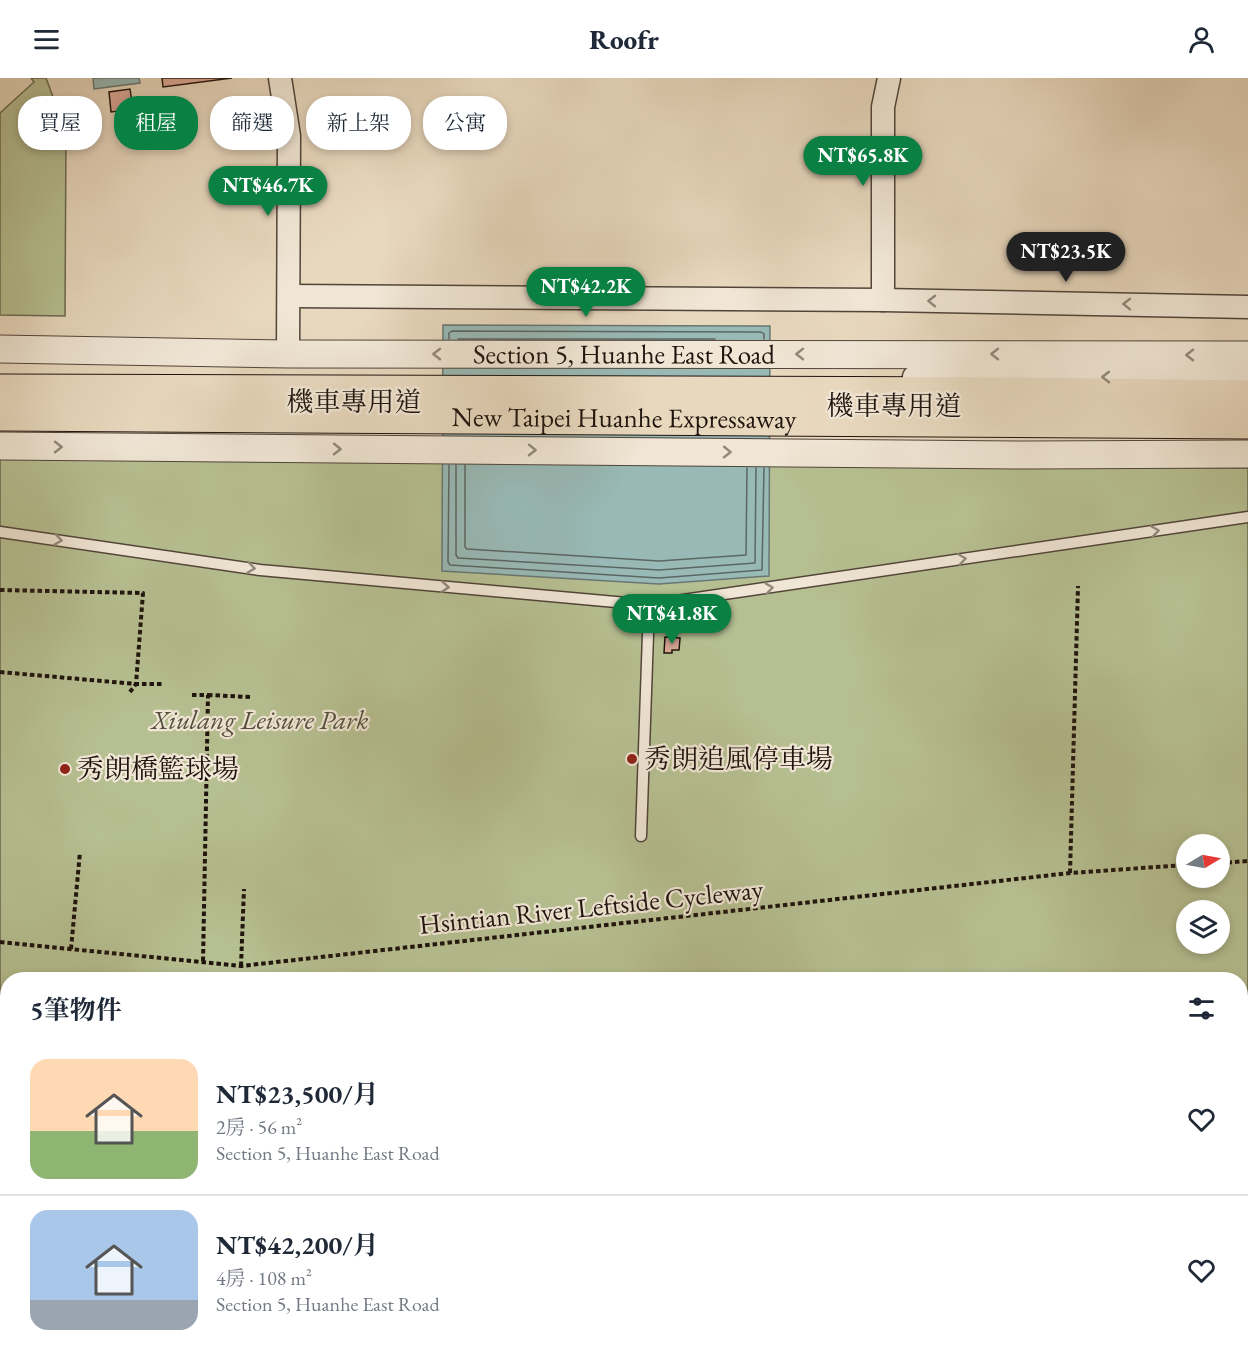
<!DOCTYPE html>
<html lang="zh-TW">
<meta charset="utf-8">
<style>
:root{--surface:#fff;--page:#f6f6f7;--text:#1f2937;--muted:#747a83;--line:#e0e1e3;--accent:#0b8043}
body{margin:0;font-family:"EB Garamond","Noto Serif TC",serif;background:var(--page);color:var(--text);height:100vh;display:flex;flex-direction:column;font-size:22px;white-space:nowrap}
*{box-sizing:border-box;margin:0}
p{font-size:20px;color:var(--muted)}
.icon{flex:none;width:33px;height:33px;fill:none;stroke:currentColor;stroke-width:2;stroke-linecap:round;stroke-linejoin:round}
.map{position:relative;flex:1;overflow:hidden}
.side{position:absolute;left:0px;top:894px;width:1248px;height:384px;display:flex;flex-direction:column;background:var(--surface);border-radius:24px 24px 0 0;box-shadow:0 3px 9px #0003}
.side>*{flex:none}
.banner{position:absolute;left:18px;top:18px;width:600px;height:54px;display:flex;gap:12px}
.needle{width:39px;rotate:80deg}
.controls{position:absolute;left:1176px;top:756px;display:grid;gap:12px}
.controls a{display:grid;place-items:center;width:54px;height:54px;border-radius:50%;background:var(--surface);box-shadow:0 3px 9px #0003;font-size:30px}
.price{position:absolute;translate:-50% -51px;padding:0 14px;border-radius:21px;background:var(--accent);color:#fff;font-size:20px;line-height:39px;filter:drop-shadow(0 2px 3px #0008)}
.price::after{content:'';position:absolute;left:50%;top:36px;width:18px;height:14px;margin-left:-9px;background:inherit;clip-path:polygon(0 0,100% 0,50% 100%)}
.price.current{background:#222;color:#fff}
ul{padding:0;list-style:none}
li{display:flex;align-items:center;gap:18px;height:150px;padding:0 30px}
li+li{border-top:2px solid var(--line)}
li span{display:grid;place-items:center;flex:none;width:168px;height:120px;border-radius:18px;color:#555}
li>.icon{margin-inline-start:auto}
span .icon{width:72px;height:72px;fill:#fffc;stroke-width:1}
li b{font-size:26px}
h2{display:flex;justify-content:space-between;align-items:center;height:72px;padding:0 30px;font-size:26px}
.chip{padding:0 21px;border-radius:24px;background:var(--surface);box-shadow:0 3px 9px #0003;font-size:21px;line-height:54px}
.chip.current{background:var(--accent);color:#fff}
header{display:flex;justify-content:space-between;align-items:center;height:78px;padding:0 30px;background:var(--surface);font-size:27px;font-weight:800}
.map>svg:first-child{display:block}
.green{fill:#b6bf91;stroke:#6a6a50;stroke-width:1.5;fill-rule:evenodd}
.water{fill:#98b9b6;stroke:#687773;stroke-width:1.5}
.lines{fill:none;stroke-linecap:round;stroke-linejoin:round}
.shore{stroke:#5c6662;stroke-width:1.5}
.stream{stroke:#687773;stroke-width:8}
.building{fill:#dda998;stroke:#1f140e;stroke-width:1.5}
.service-casing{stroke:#51453a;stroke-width:13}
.minor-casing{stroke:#51453a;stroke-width:25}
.tertiary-casing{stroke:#51453a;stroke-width:29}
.trunk-casing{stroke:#1f140e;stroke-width:35}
.path{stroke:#1f140e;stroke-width:4;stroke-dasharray:4.5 3;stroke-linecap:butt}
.service{stroke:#f0e6d5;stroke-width:10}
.minor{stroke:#f0e6d5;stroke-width:22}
.tertiary{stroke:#f0e6d5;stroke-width:27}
.trunk{stroke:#e8d8be;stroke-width:33}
.oneway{stroke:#92887b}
.poi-dot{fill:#8f2418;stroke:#f0e6d5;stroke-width:2}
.labels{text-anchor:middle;stroke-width:4.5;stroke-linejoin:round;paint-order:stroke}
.street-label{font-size:27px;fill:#1f140e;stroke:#f0e6d5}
.park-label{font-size:27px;font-style:italic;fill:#54503c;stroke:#f0e6d5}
.poi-label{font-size:27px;fill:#1f140e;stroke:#f0e6d5;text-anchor:start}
</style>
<header><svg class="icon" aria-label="menu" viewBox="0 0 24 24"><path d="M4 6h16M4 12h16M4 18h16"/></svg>Roofr<svg class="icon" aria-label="person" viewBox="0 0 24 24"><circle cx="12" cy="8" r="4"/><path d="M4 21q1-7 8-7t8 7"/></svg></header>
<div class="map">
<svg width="1248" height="1278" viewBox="0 0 1248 1278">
<rect width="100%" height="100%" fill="#e8d8be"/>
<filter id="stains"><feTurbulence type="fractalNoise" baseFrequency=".00333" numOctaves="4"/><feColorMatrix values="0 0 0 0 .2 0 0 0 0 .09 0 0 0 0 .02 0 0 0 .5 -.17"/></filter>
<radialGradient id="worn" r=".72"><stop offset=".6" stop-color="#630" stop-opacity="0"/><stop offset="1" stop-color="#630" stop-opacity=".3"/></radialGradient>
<g class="green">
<polygon points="31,0 46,0 66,54 65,238 0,237 0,35 34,4"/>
<path d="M0,380L1248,390V1277L1221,1271H1168L1132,1278H352L338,1271L1240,1270V902H8L7,1169L0,1168ZM1186,766H1220V800H1186ZM1186,832H1220V866H1186Z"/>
</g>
<g class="water">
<polygon points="93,0 139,0 140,5 94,11"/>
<polygon points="443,247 770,248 769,498 659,506 442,493"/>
</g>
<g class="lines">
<g class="shore">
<polyline points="449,261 449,255 452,253 761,254 764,256 764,261"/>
<polyline points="458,261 715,261"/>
<polyline points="449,387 448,484 450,487 659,500 762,492 764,390"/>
<polyline points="456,387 456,477 458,480 659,492 755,485 756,390"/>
<polyline points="465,387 465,469 467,471 659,483 746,477 747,390"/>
</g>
<g class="stream">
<polyline points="434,902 439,898"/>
<polyline points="105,1278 105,1270"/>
</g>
</g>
<g class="building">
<polygon points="162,0 232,0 163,9"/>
<polygon points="130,11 133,31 111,34 109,14"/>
<polygon points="665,559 680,560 679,572 672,572 672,575 664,575"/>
</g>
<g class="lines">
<defs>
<g id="service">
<polyline points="0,454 260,492 649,527 1248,439"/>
<polyline points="641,758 649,527"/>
</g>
<g id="minor">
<polyline points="280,0 289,58 288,276"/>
<polyline points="289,218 883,222 1248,229"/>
<polyline points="883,222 883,29 889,0"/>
<polyline points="914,299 1248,299"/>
</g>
<g id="tertiary">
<path id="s1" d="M0,271L288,276L1248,277"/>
<polyline points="0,368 1026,377 1248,376"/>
</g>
<g id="trunk">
<polyline points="0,313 1023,316 1248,319"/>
<path id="s2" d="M0,336L1248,344"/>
</g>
</defs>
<use href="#service" class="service-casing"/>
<use href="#minor" class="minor-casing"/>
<use href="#tertiary" class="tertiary-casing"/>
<use href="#trunk" class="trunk-casing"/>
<g class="path">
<polyline points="0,512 143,515 136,606 130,614"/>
<polyline points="0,594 136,606 164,606"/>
<polyline points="192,617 208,617 203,884"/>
<polyline points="208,617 250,619"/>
<polyline points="1220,785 1248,783"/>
<polyline points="1070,795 1078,508"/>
<polyline points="0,864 241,888 1070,795 1186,787"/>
<polyline points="71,871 80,774"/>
<polyline points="241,888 244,811"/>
<polyline points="0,1156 8,1157"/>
<polyline points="1240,1260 1248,1262"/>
<polyline points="357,1270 372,1278"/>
<polyline points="1042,1278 1082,1270"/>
</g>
<use href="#service" class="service"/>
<use href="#minor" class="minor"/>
<use href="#tertiary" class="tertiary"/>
<use href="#trunk" class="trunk"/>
</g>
<defs><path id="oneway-chevron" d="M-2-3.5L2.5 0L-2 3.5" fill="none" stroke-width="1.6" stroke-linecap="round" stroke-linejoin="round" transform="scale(1.5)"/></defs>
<g class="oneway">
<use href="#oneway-chevron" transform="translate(932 223) rotate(-179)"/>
<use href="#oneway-chevron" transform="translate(1127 226) rotate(-179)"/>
<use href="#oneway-chevron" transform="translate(437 276) rotate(-180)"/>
<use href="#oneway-chevron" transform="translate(800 276) rotate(-180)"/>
<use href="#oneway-chevron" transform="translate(995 276) rotate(-180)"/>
<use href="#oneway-chevron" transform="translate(1190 277) rotate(-180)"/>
<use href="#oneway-chevron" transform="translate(1106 299) rotate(180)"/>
<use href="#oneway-chevron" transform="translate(58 369)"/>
<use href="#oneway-chevron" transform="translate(337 371) rotate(1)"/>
<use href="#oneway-chevron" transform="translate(532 372) rotate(1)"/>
<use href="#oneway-chevron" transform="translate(727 374) rotate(1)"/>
<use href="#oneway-chevron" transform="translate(1155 453) rotate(-8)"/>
<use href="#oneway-chevron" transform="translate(58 462) rotate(8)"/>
<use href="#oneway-chevron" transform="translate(962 481) rotate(-8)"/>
<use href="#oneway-chevron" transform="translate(251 490) rotate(8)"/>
<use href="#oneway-chevron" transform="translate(445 509) rotate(5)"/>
<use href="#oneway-chevron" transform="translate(769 510) rotate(-8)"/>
</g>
<g class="poi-dot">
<circle cx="632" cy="681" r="6"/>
<circle cx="65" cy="691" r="6"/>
</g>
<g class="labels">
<g class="street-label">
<text dy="9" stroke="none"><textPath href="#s1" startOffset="624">Section 5, Huanhe East Road</textPath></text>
<text x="354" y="333">機車專用道</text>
<text x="894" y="337">機車專用道</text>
<text dy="9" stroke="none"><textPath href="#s2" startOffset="624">New Taipei Huanhe Expressaway</textPath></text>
<text transform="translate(591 829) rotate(-6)" y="9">Hsintian River Leftside Cycleway</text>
</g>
<g class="park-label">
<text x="260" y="651">Xiulang Leisure Park</text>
</g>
<g class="poi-label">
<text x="644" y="690">秀朗追風停車場</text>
<text x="77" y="700">秀朗橋籃球場</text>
</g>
</g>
<rect width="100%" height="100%" filter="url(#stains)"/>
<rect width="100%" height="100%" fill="url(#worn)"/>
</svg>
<div class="controls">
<a><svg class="needle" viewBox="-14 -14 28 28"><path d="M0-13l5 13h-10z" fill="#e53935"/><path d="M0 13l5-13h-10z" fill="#747a83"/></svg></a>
<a><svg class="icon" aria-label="layers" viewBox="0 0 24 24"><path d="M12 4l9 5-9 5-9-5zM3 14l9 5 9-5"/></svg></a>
</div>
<b class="price" style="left:863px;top:109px">NT$65.8K</b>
<b class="price" style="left:268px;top:139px">NT$46.7K</b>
<b class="price current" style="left:1066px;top:205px">NT$23.5K</b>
<b class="price" style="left:586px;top:240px">NT$42.2K</b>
<b class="price" style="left:672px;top:567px">NT$41.8K</b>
<div class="banner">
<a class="chip">買屋</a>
<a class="chip current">租屋</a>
<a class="chip">篩選</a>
<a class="chip">新上架</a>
<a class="chip">公寓</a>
</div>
<section class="side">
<h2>5筆物件<svg class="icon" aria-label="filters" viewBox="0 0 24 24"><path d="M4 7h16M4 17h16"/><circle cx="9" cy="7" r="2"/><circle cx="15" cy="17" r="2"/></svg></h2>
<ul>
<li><span style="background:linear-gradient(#ffd9b3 60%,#8fb573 0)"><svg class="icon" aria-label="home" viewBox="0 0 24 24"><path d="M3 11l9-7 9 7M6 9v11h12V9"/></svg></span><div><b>NT$23,500/月</b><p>2房 · 56 m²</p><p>Section 5, Huanhe East Road</p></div><svg class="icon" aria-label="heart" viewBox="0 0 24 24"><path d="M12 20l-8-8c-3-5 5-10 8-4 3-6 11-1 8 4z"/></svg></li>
<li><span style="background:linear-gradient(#a9c7e8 75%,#9aa5b1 0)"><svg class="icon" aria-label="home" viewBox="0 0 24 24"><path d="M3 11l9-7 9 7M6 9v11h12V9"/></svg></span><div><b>NT$42,200/月</b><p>4房 · 108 m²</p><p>Section 5, Huanhe East Road</p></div><svg class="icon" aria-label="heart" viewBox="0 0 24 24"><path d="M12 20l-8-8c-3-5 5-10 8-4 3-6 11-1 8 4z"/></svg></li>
</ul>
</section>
</div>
